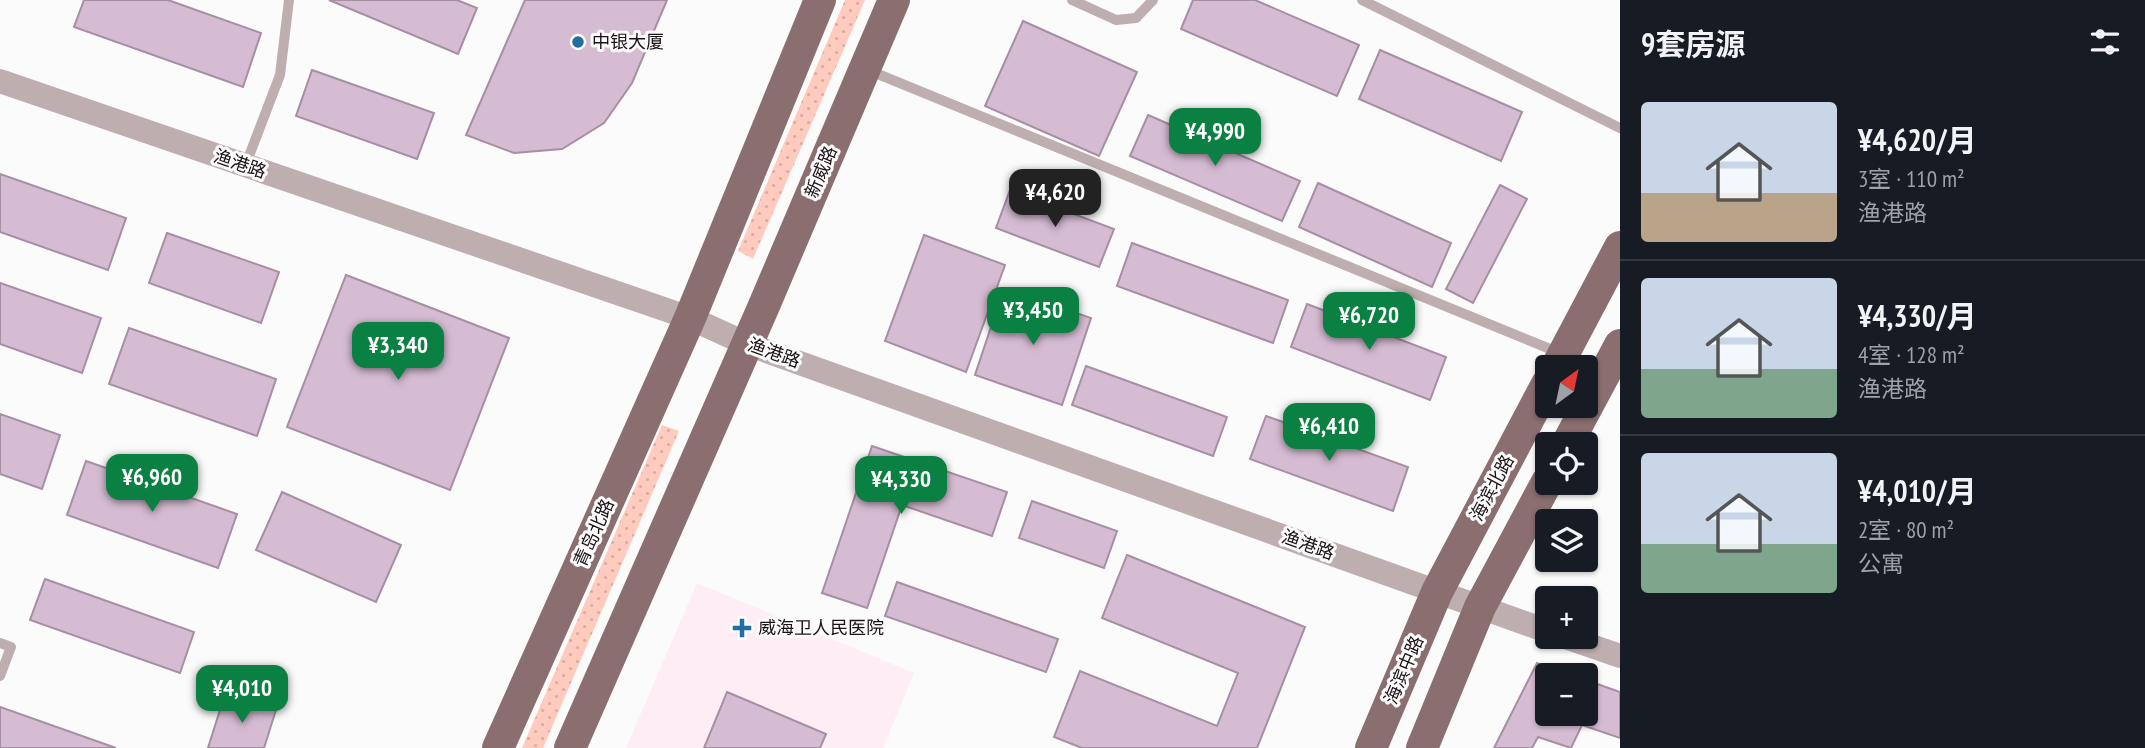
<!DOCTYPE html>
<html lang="zh">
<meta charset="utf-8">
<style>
:root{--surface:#171b24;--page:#242831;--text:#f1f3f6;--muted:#9ea1a6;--line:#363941;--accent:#0b8043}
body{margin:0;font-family:"PT Sans Narrow","Noto Sans SC",sans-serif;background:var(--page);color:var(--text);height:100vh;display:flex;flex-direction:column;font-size:26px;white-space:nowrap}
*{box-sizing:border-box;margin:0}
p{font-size:23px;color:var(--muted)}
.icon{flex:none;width:38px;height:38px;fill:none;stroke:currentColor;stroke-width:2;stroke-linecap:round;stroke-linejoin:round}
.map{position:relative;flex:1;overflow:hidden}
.panel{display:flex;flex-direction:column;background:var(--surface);width:525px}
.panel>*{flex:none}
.needle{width:46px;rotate:33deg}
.fabs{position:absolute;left:1535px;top:355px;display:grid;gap:14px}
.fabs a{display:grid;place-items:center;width:63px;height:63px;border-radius:7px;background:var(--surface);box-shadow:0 2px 5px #0004;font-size:35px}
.price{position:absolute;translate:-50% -60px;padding:0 16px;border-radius:14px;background:var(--accent);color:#fff;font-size:23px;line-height:46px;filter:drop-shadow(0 2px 4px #0008)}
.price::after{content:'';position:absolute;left:50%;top:42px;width:21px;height:16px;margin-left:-10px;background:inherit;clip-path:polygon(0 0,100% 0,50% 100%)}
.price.current{background:#222;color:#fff}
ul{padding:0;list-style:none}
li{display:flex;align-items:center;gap:21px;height:175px;padding:0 21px}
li+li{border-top:2px solid var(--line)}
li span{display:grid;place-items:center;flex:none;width:196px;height:140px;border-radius:7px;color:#555}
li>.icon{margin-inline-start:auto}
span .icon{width:84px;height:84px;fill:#fffc;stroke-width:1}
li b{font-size:30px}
h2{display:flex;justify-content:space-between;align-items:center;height:84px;padding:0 21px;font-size:30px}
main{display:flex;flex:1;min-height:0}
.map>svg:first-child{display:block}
.built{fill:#feedf4}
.grass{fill:url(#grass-dots)}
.building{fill:#d6bcd3;stroke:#a68ea3;stroke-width:2}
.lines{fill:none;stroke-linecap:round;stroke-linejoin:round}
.service{stroke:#beaeaf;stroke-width:10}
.tertiary{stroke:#beaeaf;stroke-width:24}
.primary{stroke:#8a6e70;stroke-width:32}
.poi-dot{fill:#226da1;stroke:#fbfbfb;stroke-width:2.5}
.labels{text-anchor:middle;stroke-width:6;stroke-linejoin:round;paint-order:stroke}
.poi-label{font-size:18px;fill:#1c1116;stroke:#fbfbfb;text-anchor:start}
.street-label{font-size:18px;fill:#1c1116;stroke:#fbfbfb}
</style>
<main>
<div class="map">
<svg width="1620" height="748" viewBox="0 0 1620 748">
<defs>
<pattern id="grass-dots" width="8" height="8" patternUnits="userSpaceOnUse" patternTransform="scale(1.75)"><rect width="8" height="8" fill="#ffcbbf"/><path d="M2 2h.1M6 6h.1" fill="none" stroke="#daada3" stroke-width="1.8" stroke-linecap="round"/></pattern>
</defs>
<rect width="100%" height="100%" fill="#fbfbfb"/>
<polygon class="built" points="697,583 914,673 883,748 626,748"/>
<g class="grass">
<polygon points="845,0 865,0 753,259 738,251"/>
<polygon points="662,425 679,431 543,748 522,748"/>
</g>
<g class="building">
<polygon points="84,0 168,0 261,33 243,87 74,27"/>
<polygon points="329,0 457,0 477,8 458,54"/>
<polygon points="525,0 667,0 632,83 604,123 562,149 514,153 466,135"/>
<polygon points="1193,0 1255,0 1359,45 1337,96 1181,29"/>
<polygon points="1023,21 1137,72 1099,156 985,106"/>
<polygon points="1380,50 1522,112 1501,161 1359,99"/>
<polygon points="312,70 434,113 417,159 296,116"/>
<polygon points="1148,115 1300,181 1282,221 1130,156"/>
<polygon points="0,174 126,218 108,270 0,232"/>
<polygon points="1318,183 1451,243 1432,287 1299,227"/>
<polygon points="1500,185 1527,199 1473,303 1446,289"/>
<polygon points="1010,190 1114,229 1099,267 996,228"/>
<polygon points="167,233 279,272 261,323 149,283"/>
<polygon points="924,235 1005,265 966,372 885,341"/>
<polygon points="1132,243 1288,300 1273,343 1117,286"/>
<polygon points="346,275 509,338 450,490 287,427"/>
<polygon points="0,283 101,318 82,373 0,344"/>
<polygon points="1004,288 1091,318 1062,405 975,375"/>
<polygon points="1307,304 1446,357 1430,400 1291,347"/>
<polygon points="129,328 276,379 257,436 109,384"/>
<polygon points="1086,366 1227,417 1213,456 1072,405"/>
<polygon points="0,414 60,435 42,489 0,474"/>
<polygon points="1266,416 1408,467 1393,511 1250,459"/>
<polygon points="872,446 1007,492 992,536 902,505 867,608 822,593"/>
<polygon points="86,461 237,514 218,568 67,515"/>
<polygon points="282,492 401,545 376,602 256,550"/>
<polygon points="1032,501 1117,531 1104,568 1019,538"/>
<polygon points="1127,555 1305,627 1257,748 1082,748 1054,737 1080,671 1217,726 1238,673 1102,618"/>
<polygon points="45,579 194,632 180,673 30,620"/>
<polygon points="897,582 1058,639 1046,672 885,616"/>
<polygon points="1537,663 1572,676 1547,676 1547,714 1586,714 1586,680 1620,692 1620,738 1582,725 1571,748 1538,737 1532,748 1494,748"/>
<polygon points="727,692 826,734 820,748 704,748"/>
<polygon points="225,694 276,710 264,748 208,748"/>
<polygon points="0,707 116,748 0,748"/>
</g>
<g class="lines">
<g class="service">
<polyline points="1072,0 1116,20 1136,18 1153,0"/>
<polyline points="1362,0 1620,128"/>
<polyline points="868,70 1560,353"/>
<polyline points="246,164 280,75 289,0"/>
<polyline points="0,643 11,647 0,676"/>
</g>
<g class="tertiary">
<polyline points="0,81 690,318 747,344 1547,631"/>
<polyline points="1565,637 1620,656"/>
</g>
<g class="primary">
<polyline points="1556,368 1620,247"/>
<polyline points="1567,444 1620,345"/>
<polyline points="498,748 690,318 820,0"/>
<polyline points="570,748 763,308 894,0"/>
<polyline points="1371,748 1437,592 1547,384"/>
<polyline points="1422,748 1480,607 1547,482"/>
</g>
</g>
<g class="poi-dot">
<circle cx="578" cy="42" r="7"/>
<path d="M738.5 617.5h7v7h7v7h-7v7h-7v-7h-7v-7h7z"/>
</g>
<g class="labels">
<g class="poi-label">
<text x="592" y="48">中银大厦</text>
<text x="758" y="634">威海卫人民医院</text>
</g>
<g class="street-label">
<text transform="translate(240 164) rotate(19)" y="6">渔港路</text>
<text transform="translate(821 172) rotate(-67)" y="6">新威路</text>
<text transform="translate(774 353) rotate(20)" y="6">渔港路</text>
<text transform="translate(1492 488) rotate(-62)" y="6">海滨北路</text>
<text transform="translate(594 533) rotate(-66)" y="6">青岛北路</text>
<text transform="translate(1308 545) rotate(20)" y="6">渔港路</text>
<text transform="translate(1404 670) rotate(-67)" y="6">海滨中路</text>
</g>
</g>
</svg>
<div class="fabs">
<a><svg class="needle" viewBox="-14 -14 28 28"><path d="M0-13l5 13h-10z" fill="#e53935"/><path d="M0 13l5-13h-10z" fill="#9ea1a6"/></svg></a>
<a><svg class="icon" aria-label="locate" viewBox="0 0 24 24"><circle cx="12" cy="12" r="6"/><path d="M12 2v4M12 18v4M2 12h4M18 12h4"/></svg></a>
<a><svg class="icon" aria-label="layers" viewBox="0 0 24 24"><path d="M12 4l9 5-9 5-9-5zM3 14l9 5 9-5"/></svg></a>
<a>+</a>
<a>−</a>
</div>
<b class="price" style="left:1215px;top:168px">¥4,990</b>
<b class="price current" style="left:1055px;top:229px">¥4,620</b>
<b class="price" style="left:1033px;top:347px">¥3,450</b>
<b class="price" style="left:1369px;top:352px">¥6,720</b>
<b class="price" style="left:398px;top:382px">¥3,340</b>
<b class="price" style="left:1329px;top:463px">¥6,410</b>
<b class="price" style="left:152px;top:514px">¥6,960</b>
<b class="price" style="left:901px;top:516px">¥4,330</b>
<b class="price" style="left:242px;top:725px">¥4,010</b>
</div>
<section class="panel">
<h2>9套房源<svg class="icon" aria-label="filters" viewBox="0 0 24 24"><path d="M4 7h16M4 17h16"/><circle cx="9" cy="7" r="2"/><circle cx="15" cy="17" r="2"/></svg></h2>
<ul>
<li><span style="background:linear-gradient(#c9d6e8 65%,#b9a48a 0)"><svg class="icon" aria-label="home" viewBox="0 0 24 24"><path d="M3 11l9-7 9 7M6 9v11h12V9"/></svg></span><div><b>¥4,620/月</b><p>3室 · 110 m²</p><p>渔港路</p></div></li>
<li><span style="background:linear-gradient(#c9d6e8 65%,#7fa58c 0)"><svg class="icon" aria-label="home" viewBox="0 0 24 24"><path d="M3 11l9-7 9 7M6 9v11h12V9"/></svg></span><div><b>¥4,330/月</b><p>4室 · 128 m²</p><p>渔港路</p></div></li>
<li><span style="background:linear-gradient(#c9d6e8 65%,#7fa58c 0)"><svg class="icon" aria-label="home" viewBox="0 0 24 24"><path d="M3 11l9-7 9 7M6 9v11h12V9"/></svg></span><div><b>¥4,010/月</b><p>2室 · 80 m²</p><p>公寓</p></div></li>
</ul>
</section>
</main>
